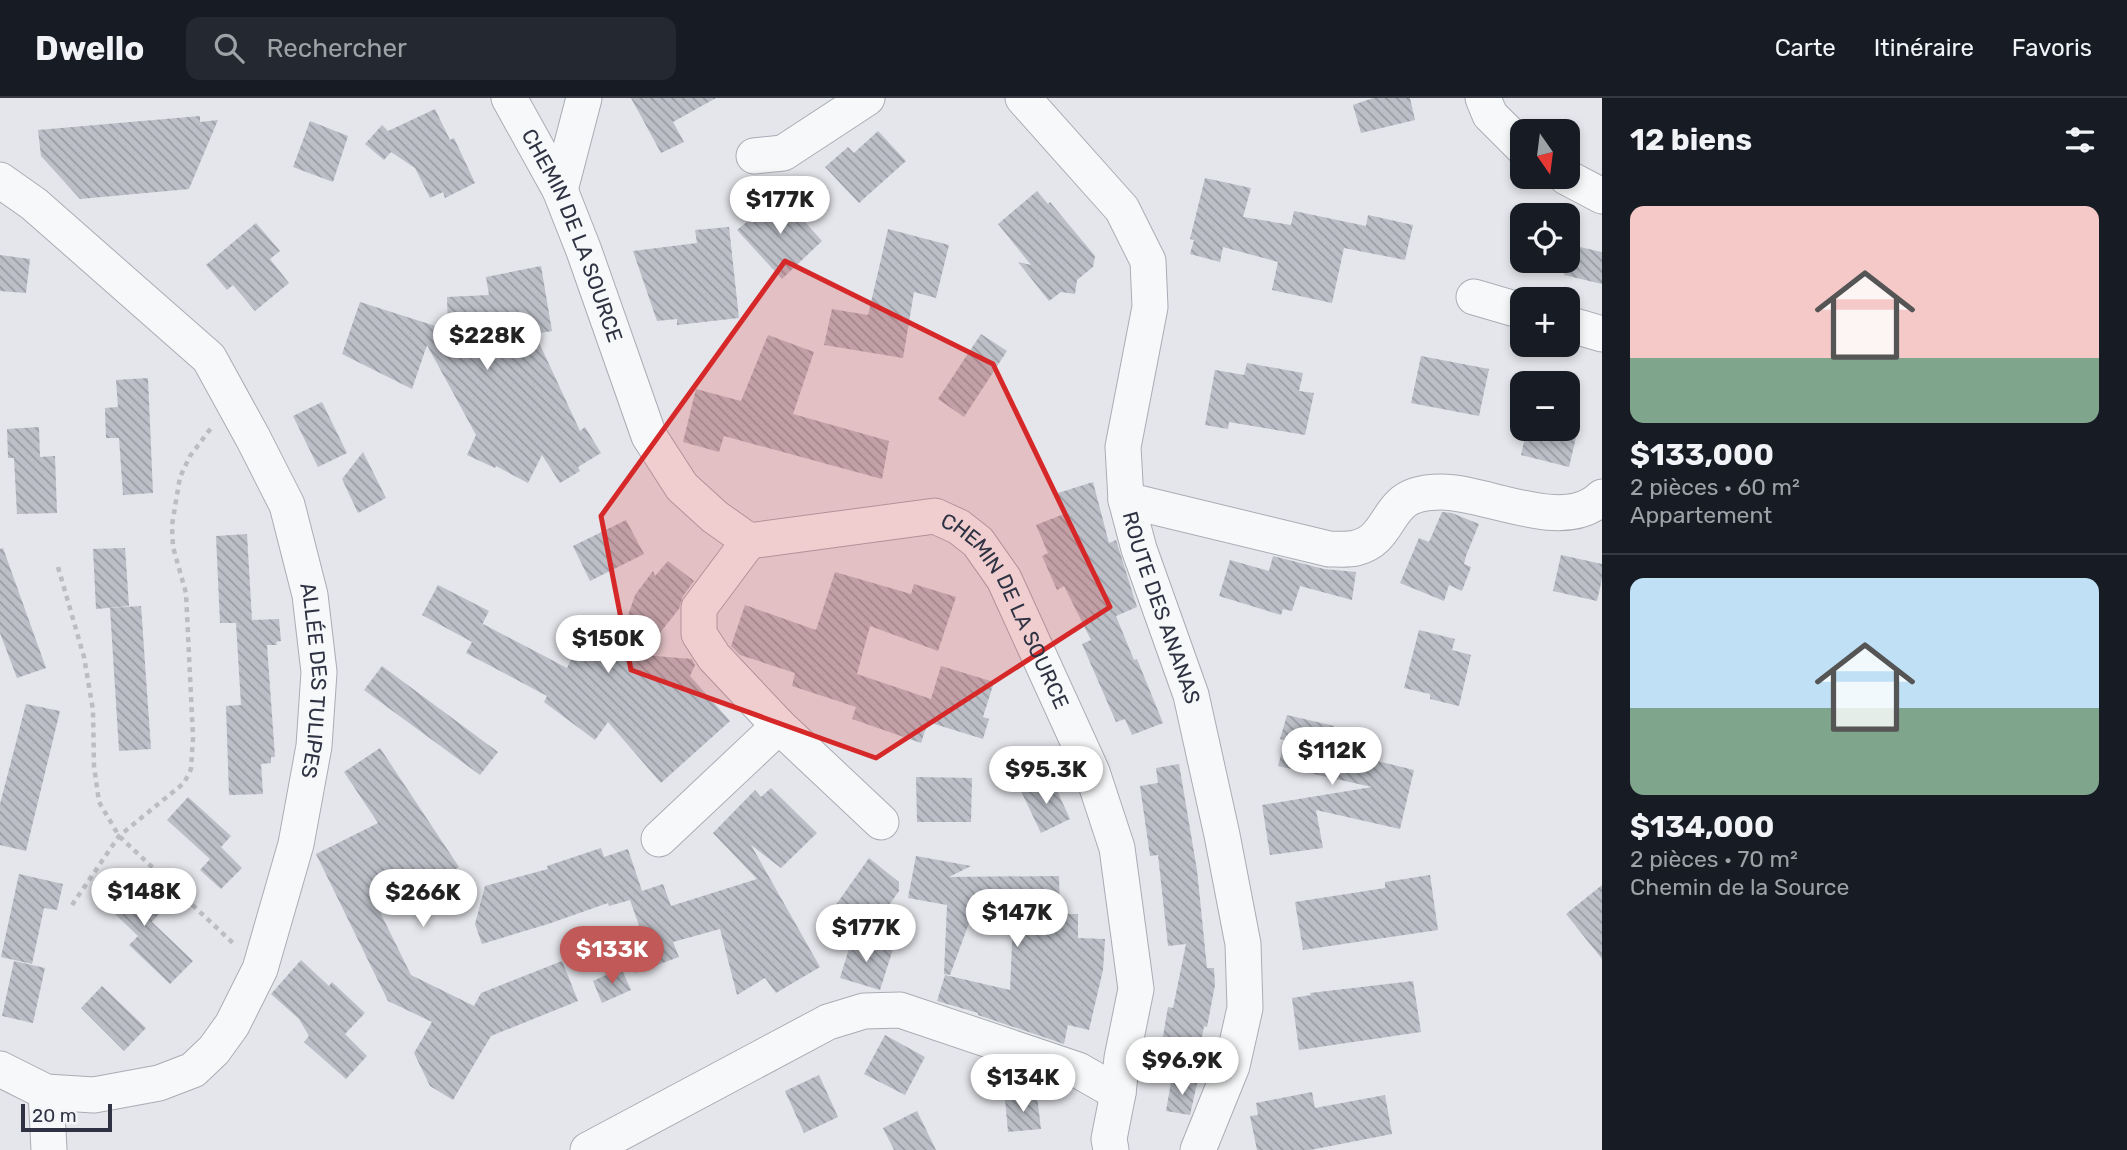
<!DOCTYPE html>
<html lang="fr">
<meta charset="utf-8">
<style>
:root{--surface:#171b24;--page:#242831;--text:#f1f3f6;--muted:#9ea1a6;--line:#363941;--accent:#c15959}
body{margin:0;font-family:Rubik,sans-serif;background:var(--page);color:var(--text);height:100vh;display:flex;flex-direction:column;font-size:26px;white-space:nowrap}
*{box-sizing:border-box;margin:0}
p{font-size:23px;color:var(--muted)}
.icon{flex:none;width:38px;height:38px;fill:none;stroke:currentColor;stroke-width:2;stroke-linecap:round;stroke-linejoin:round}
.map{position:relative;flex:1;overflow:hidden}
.panel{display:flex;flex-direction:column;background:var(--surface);width:525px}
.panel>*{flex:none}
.needle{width:46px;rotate:166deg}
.fabs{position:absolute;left:1510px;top:21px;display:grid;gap:14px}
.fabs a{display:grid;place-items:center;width:70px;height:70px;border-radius:14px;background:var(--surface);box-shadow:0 4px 10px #0003;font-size:35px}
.scale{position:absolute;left:21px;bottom:18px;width:91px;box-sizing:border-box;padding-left:7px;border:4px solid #2e3242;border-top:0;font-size:19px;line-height:24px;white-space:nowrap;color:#2e3242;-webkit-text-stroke:5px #f4f5f8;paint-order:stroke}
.price{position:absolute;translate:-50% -60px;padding:0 16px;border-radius:24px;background:#fff;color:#222;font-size:23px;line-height:46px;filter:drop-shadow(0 2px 4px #0008)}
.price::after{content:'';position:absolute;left:50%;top:42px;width:21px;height:16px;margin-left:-10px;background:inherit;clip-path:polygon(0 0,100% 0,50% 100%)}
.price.on{background:var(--accent);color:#fff}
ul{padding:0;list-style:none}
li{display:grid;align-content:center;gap:14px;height:371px;padding:0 28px}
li+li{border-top:2px solid var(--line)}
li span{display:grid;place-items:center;height:217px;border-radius:14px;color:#555}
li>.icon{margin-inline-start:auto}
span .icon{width:126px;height:126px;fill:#fffc;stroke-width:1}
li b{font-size:30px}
h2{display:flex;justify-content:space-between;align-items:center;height:84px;padding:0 28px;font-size:30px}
header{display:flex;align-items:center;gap:42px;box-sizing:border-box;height:98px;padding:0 35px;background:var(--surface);border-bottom:2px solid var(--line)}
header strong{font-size:33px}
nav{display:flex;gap:38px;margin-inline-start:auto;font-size:24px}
.search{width:490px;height:63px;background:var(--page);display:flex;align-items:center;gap:18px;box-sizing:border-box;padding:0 24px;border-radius:14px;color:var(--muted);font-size:26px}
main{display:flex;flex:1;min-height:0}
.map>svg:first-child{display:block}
.building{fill:url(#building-back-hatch)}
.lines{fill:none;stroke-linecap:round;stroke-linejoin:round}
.street-casing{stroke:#aaacb5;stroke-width:37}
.path{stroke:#bbbdc2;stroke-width:4.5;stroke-dasharray:5 5;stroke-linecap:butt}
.street{stroke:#f7f8f9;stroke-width:35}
.marked{fill:#d62828;fill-opacity:0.2;stroke:#d62828;stroke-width:5;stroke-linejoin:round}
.labels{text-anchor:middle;stroke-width:5;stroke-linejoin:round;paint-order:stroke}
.street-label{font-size:21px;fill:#2e3242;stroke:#f4f5f8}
</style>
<header>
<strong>Dwello</strong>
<div class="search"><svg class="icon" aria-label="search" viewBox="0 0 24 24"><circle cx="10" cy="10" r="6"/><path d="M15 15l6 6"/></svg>Rechercher</div>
<nav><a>Carte</a><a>Itinéraire</a><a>Favoris</a></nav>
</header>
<main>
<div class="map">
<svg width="1602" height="1052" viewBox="0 0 1602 1052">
<defs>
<pattern id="building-back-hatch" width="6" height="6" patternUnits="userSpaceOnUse" patternTransform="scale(1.75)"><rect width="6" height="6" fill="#bcbfc7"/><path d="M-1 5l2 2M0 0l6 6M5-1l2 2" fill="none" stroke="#999ca3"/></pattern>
</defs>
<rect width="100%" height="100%" fill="#e5e6eb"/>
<g class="building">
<polygon points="631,0 716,0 673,24 684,44 661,55"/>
<polygon points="1373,0 1410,0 1415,22 1361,35 1353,7"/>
<polygon points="435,11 450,42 454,40 475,85 445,100 443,94 430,100 415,70 391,54 384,62 365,46 382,27 388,33"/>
<polygon points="200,18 200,24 218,22 189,91 80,101 41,58 38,32"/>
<polygon points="310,23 348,38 333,84 293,69"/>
<polygon points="878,33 906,63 859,105 825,69 848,49 854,55"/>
<polygon points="1205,80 1251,90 1243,119 1291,127 1294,113 1366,128 1368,117 1413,127 1405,162 1344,150 1332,205 1272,192 1278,164 1223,149 1220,164 1190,156 1194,142 1190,141"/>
<polygon points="1037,93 1048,106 1050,104 1095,158 1093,169 1077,182 1075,196 1061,194 1049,203 1018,164 1031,167 998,126"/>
<polygon points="780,96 822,143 782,181 737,132"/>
<polygon points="256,125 280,153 270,161 289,185 255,213 233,187 227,192 206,167"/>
<polygon points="729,129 739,220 677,227 677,221 657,223 633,153 697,145 695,132"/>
<polygon points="888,131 949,147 936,200 914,194 903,260 824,247 832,211 868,217"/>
<polygon points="1571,147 1602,154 1602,186 1564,177"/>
<polygon points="0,157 30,161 26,195 0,193"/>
<polygon points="541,168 552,233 535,236 580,333 585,329 601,355 578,369 580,373 560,385 542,357 528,385 496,368 495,370 467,357 476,337 427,247 412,291 342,256 360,204 448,232 447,199 489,197 486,179"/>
<polygon points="981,236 1007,253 964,319 938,301"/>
<polygon points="768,237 814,254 793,316 889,343 882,381 724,338 719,354 683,344 696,291 741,303"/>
<polygon points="1421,258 1489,271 1479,318 1411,305"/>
<polygon points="1247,265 1303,275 1299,293 1314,295 1305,337 1229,324 1228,331 1205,327 1215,272 1244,277"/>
<polygon points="148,280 153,395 123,397 119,340 106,340 105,310 118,309 116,282"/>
<polygon points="322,304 347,355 318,369 293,318"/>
<polygon points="39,329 40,359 55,358 57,415 17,416 14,360 8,360 7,331"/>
<polygon points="1527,331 1578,331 1569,369 1521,357"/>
<polygon points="363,354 386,400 358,415 342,381"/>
<polygon points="1093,384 1109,445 1116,442 1137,509 1116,518 1134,562 1137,561 1163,625 1132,637 1125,621 1116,624 1082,546 1091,542 1064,488 1057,492 1042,458 1048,455 1036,427 1064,416 1058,395"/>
<polygon points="1442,414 1452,415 1479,426 1466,458 1464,466 1471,469 1462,493 1449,487 1444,503 1400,485 1419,440 1429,444"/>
<polygon points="626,422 644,456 590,483 573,448"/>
<polygon points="247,436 252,522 279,521 281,543 276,544 277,547 267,547 275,659 271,659 271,665 261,666 263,696 229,697 226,608 241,607 236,525 220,525 216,438"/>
<polygon points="3,450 46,570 17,580 0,535 0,451"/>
<polygon points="125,450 129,508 96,511 93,451"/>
<polygon points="1561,457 1602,466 1602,481 1597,503 1553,493"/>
<polygon points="1273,458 1324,471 1356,474 1352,502 1300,488 1292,513 1283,511 1281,517 1219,498 1230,462 1269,473"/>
<polygon points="668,463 694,483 683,498 679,511 642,557 692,561 695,567 690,578 730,623 661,685 608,624 595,642 544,604 547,598 466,555 472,544 422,517 438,487 489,513 481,529 483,526 567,570 581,540 615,556 635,497 653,473 655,478"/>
<polygon points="835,474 911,496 914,486 956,499 938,553 870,528 857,576 931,601 941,568 994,584 983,619 989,621 983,641 928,624 921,645 852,621 856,609 792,588 795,575 740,557 731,548 745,507 816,532"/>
<polygon points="141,508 151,651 119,653 110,510"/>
<polygon points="1419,532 1455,541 1452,552 1471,557 1459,608 1430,601 1430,596 1404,590"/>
<polygon points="382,568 498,654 480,677 364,592"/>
<polygon points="26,606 60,613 26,753 0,747 0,706"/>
<polygon points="1287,617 1334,628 1333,633 1357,640 1353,657 1414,672 1400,731 1316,712 1323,750 1270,757 1262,707 1372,689 1278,668 1285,642 1280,641"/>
<polygon points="380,650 459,769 429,790 380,814 411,877 474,908 481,895 562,863 578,903 491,938 453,1002 430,988 414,955 432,924 388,903 316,756 378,725 344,674"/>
<polygon points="1179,666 1197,772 1207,870 1214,870 1215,887 1207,929 1204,928 1196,974 1158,967 1168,909 1173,910 1186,846 1168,848 1158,757 1150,758 1140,688 1158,685 1156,670"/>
<polygon points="916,679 972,680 971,724 917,724"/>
<polygon points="1054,686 1070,721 1041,735 1020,691"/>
<polygon points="771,690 817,735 781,770 751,747 820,869 776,895 765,880 737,897 720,831 673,844 679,859 635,875 622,840 641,833 630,802 609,808 608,805 548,826 482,846 475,826 485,788 548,771 547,768 601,750 604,759 628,751 642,793 663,786 671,808 757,781 713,735 755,692 761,699"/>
<polygon points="188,699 231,738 221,749 242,770 221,791 200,772 210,761 167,722"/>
<polygon points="916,758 971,768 949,779 1059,778 1060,816 1078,816 1078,840 1105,841 1103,872 1089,932 1068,927 1064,946 978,917 978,915 937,903 945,877 1010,892 1013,824 969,825 950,877 944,876 947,807 908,800"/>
<polygon points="869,760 899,784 899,793 867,838 833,811"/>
<polygon points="119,774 161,814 144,832 152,824 193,863 170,886 129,847 138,838 95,797"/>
<polygon points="19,776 63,786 57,812 44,810 32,866 1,859"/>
<polygon points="1430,777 1438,832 1303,852 1295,804 1385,790 1385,784"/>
<polygon points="1602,787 1602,861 1566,816"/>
<polygon points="852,841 893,851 880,892 840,880"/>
<polygon points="301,862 329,888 332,884 365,915 345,936 367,958 346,981 304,944 309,938 299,921 271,896"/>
<polygon points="14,863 45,870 33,925 2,918"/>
<polygon points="621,870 631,892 602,905 593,883"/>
<polygon points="1413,883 1421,934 1299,952 1292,900 1311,897 1310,895"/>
<polygon points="102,888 146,930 124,953 81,910"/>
<polygon points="885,937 925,959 905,997 864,976"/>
<polygon points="819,977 838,1019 804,1035 785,993"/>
<polygon points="1198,981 1190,1017 1166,1013 1171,984"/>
<polygon points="1312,994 1315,1010 1385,997 1392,1036 1310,1052 1257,1052 1250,1018 1258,1017 1256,1005"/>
<polygon points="1037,998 1041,1031 1008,1034 1005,1001"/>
<polygon points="917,1013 936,1052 894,1052 883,1030"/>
</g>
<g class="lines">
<defs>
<g id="street">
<path id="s1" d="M509,0L560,92L584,153L649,338L682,389L715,419L749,443L935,418L959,429L978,444L1004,481L1092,674L1117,750L1136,891L1122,960L1118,995L1109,1041L1111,1052"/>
<path id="s2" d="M1023,0L1122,111L1148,163L1150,209L1123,349L1126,402L1139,451L1191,597L1222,737L1243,846L1245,910L1232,968L1198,1052"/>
<polyline points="1483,0 1490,17 1522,49"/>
<polyline points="754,58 783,55 867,0"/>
<polyline points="1566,79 1602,98"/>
<path id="s3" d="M0,82L34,106L209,260L253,340L287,407L310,497L319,574L314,648L296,746L260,871L232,927L214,952L193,972L159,985L94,997L46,994L0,971"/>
<polyline points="560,92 584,0"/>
<polyline points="1474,199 1522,213"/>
<polyline points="1568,226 1602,236"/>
<path d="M1126,402L1329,451C1338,451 1348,452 1356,450C1383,443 1385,421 1401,406C1411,396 1428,394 1441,394C1487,394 1565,437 1602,399"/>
<polyline points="749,443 699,510 699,536 714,559 779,628 881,724"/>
<polyline points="659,741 779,628"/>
<polyline points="46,994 49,1052"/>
<polyline points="588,1052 828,924 864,913 900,912 1078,972 1118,995"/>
</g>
</defs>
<use href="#street" class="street-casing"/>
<g class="path">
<polyline points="58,469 84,559 93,612 94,668 99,704 119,738 234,846"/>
<polyline points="72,807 119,738 184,685 191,671 193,640 186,495 173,449 172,427 180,379 190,358 211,330"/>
</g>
<use href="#street" class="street"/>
</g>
<path class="marked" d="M785,163L993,266L1110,509L876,660L631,572L601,418Z"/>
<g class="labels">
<g class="street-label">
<text dy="7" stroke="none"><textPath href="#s1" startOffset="152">CHEMIN DE LA SOURCE</textPath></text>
<text dy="7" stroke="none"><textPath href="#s2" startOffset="562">ROUTE DES ANANAS</textPath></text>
<text dy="7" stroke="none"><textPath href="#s1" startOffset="824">CHEMIN DE LA SOURCE</textPath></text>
<text dy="7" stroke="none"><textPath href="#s3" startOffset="620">ALLÉE DES TULIPES</textPath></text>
</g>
</g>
</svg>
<div class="fabs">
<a><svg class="needle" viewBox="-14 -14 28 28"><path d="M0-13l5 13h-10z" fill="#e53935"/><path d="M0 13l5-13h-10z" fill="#9ea1a6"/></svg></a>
<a><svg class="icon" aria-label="locate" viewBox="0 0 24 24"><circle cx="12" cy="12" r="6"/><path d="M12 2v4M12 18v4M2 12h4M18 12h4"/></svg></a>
<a>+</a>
<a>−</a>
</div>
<div class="scale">20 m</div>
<b class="price" style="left:780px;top:138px">$177K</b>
<b class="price" style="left:487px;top:274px">$228K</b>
<b class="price" style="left:608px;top:577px">$150K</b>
<b class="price" style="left:1332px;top:689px">$112K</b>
<b class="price" style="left:1046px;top:708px">$95.3K</b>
<b class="price" style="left:144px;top:830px">$148K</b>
<b class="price" style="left:423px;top:831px">$266K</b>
<b class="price" style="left:1017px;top:851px">$147K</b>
<b class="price" style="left:866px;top:866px">$177K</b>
<b class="price on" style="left:612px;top:888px">$133K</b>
<b class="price" style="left:1182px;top:999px">$96.9K</b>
<b class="price" style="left:1023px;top:1016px">$134K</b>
</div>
<section class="panel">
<h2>12 biens<svg class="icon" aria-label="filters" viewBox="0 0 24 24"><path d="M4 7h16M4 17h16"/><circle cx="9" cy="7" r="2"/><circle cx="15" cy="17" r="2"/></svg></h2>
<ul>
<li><span style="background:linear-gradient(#f6c9c9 70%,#7fa58c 0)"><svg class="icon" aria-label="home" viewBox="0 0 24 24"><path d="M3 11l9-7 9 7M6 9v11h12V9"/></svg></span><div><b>$133,000</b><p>2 pièces · 60 m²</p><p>Appartement</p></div></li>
<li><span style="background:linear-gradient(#bfe0f5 60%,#7fa58c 0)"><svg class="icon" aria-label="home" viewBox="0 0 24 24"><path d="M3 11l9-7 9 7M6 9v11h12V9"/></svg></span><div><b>$134,000</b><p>2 pièces · 70 m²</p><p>Chemin de la Source</p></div></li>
</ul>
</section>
</main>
